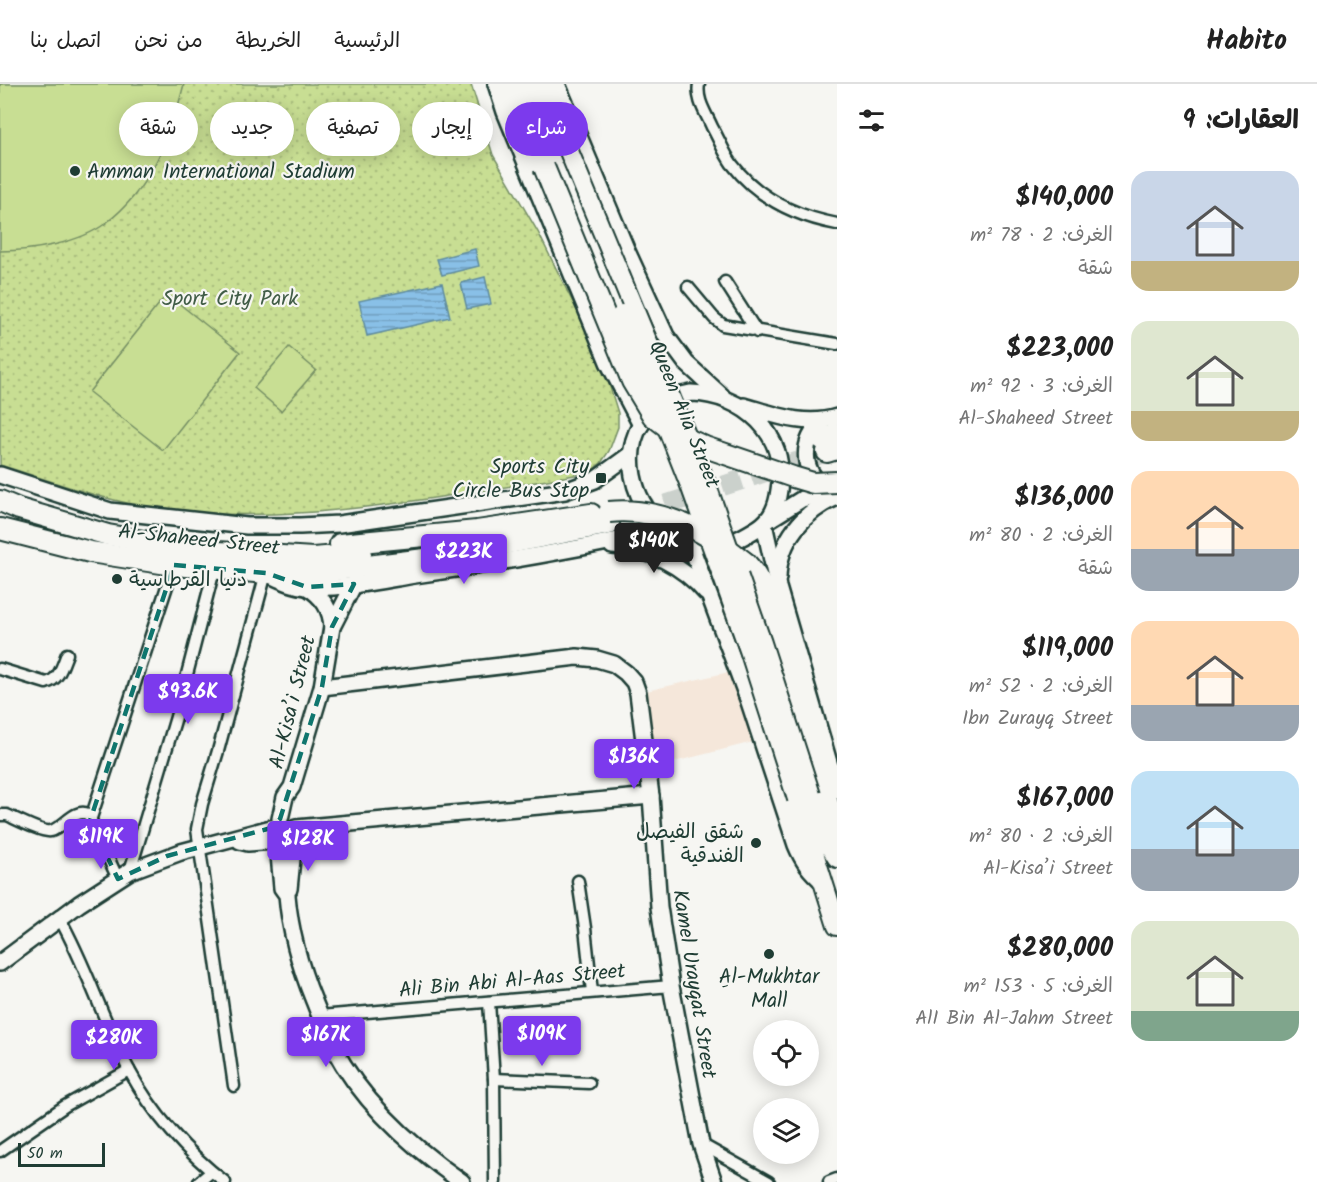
<!DOCTYPE html>
<html lang="ar">
<meta charset="utf-8">
<style>
:root{--surface:#fff;--page:#f2f2f2;--text:#222;--muted:#767676;--line:#e0e0e0;--accent:#7c3aed}
body{margin:0;font-family:Kalam,"Playpen Sans Arabic",sans-serif;background:var(--page);color:var(--text);direction:rtl;height:100vh;display:flex;flex-direction:column;font-size:22px;white-space:nowrap}
*{box-sizing:border-box;margin:0}
p{font-size:20px;color:var(--muted)}
.icon{flex:none;width:33px;height:33px;fill:none;stroke:currentColor;stroke-width:2;stroke-linecap:round;stroke-linejoin:round}
.map{position:relative;flex:1;overflow:hidden;direction:ltr}
.drawer{display:flex;flex-direction:column;background:var(--surface);width:480px}
.drawer>*{flex:none}
.banner{position:absolute;left:18px;top:18px;width:570px;height:54px;direction:rtl;display:flex;gap:12px}
.tools{position:absolute;left:753px;top:936px;display:grid;gap:12px}
.tools a{display:grid;place-items:center;width:66px;height:66px;border-radius:50%;background:var(--surface);box-shadow:0 3px 15px #0003;font-size:30px}
.scale{position:absolute;left:18px;bottom:15px;width:87px;box-sizing:border-box;padding-left:6px;border:3px solid #1f3d34;border-top:0;font-size:16px;line-height:21px;white-space:nowrap;color:#1f3d34;-webkit-text-stroke:4px #f6f6f2;paint-order:stroke}
.price{position:absolute;translate:-50% -51px;padding:0 14px;border-radius:6px;background:var(--accent);color:#fff;font-size:20px;line-height:39px;filter:drop-shadow(0 2px 3px #0008)}
.price::after{content:'';position:absolute;left:50%;top:36px;width:18px;height:14px;margin-left:-9px;background:inherit;clip-path:polygon(0 0,100% 0,50% 100%)}
.price.current{background:#222;color:#fff}
ul{padding:0;list-style:none}
li{display:flex;align-items:center;gap:18px;height:150px;padding:0 18px}
li span{display:grid;place-items:center;flex:none;width:168px;height:120px;border-radius:18px;color:#555}
li>.icon{margin-inline-start:auto}
span .icon{width:72px;height:72px;fill:#fffc;stroke-width:1}
li b{font-size:26px}
h2{display:flex;justify-content:space-between;align-items:center;height:72px;padding:0 18px;font-size:26px}
.tag{padding:0 21px;border-radius:27px;background:var(--surface);box-shadow:0 3px 15px #0003;font-size:21px;line-height:54px}
.tag.current{background:var(--accent);color:#fff}
header{display:flex;align-items:center;gap:36px;box-sizing:border-box;height:84px;padding:0 30px;background:var(--surface);border-bottom:2px solid var(--line)}
header strong{font-size:28px}
nav{display:flex;gap:33px;margin-inline-start:auto;font-size:21px}
main{display:flex;flex:1;min-height:0}
.map>svg:first-child{display:block}
.built{fill:#f5e7da}
.park{fill:url(#park-dots);stroke:#748e64;stroke-width:1.5}
.garden{fill:#c8de93;stroke:#748e64;stroke-width:1.5}
.water{fill:url(#water-rules);stroke:#5f8c9f;stroke-width:1.5}
.lines{fill:none;stroke-linecap:round;stroke-linejoin:round}
.highway-tunnel{stroke:#cbd1cc;stroke-width:20;stroke-dasharray:20 10;stroke-linecap:butt}
.street-casing{stroke:#1f3d34;stroke-width:15}
.secondary-casing{stroke:#1f3d34;stroke-width:20}
.primary-casing{stroke:#1f3d34;stroke-width:22}
.highway-casing{stroke:#1f3d34;stroke-width:24}
.street{stroke:#f6f6f2;stroke-width:10}
.secondary{stroke:#f6f6f2;stroke-width:15}
.primary{stroke:#f6f6f2;stroke-width:18}
.highway{stroke:#f6f6f2;stroke-width:20}
.primary-bridge-casing{stroke:#1f3d34;stroke-width:22;stroke-linecap:butt}
.highway-bridge-casing{stroke:#1f3d34;stroke-width:24;stroke-linecap:butt}
.primary-bridge{stroke:#f6f6f2;stroke-width:18}
.highway-bridge{stroke:#f6f6f2;stroke-width:20}
.marked{fill:none;stroke:#0f766e;stroke-width:4.5;stroke-dasharray:12 8;stroke-linejoin:round}
.poi-dot{fill:#1f3d34;stroke:#f6f6f2;stroke-width:2}
.labels{text-anchor:middle;stroke-width:4.5;stroke-linejoin:round;paint-order:stroke}
.poi-label{font-size:21px;fill:#1f3d34;stroke:#f6f6f2;text-anchor:start}
.park-label{font-size:21px;fill:#415d47;stroke:#f6f6f2}
.street-label{font-size:21px;fill:#1f3d34;stroke:#f6f6f2}
</style>
<header>
<strong>Habito</strong>
<nav><a>الرئيسية</a><a>الخريطة</a><a>من نحن</a><a>اتصل بنا</a></nav>
</header>
<main>
<section class="drawer">
<h2>العقارات: 9<svg class="icon" aria-label="filters" viewBox="0 0 24 24"><path d="M4 7h16M4 17h16"/><circle cx="9" cy="7" r="2"/><circle cx="15" cy="17" r="2"/></svg></h2>
<ul>
<li><span style="background:linear-gradient(#c9d6e8 75%,#c2b280 0)"><svg class="icon" aria-label="home" viewBox="0 0 24 24"><path d="M3 11l9-7 9 7M6 9v11h12V9"/></svg></span><div><b>$140,000</b><p>الغرف: 2 · 78 m²</p><p>شقة</p></div></li>
<li><span style="background:linear-gradient(#dfe7d0 75%,#c2b280 0)"><svg class="icon" aria-label="home" viewBox="0 0 24 24"><path d="M3 11l9-7 9 7M6 9v11h12V9"/></svg></span><div><b>$223,000</b><p>الغرف: 3 · 92 m²</p><p>Al-Shaheed Street</p></div></li>
<li><span style="background:linear-gradient(#ffd9b3 65%,#9aa5b1 0)"><svg class="icon" aria-label="home" viewBox="0 0 24 24"><path d="M3 11l9-7 9 7M6 9v11h12V9"/></svg></span><div><b>$136,000</b><p>الغرف: 2 · 80 m²</p><p>شقة</p></div></li>
<li><span style="background:linear-gradient(#ffd9b3 70%,#9aa5b1 0)"><svg class="icon" aria-label="home" viewBox="0 0 24 24"><path d="M3 11l9-7 9 7M6 9v11h12V9"/></svg></span><div><b>$119,000</b><p>الغرف: 2 · 52 m²</p><p>Ibn Zurayq Street</p></div></li>
<li><span style="background:linear-gradient(#bfe0f5 65%,#9aa5b1 0)"><svg class="icon" aria-label="home" viewBox="0 0 24 24"><path d="M3 11l9-7 9 7M6 9v11h12V9"/></svg></span><div><b>$167,000</b><p>الغرف: 2 · 80 m²</p><p>Al-Kisa’i Street</p></div></li>
<li><span style="background:linear-gradient(#dfe7d0 75%,#7fa58c 0)"><svg class="icon" aria-label="home" viewBox="0 0 24 24"><path d="M3 11l9-7 9 7M6 9v11h12V9"/></svg></span><div><b>$280,000</b><p>الغرف: 5 · 153 m²</p><p>AlI Bin Al-Jahm Street</p></div></li>
</ul>
</section>
<div class="map">
<svg width="837" height="1098" viewBox="0 0 837 1098">
<defs>
<pattern id="park-dots" width="8" height="8" patternUnits="userSpaceOnUse" patternTransform="scale(1.5)"><rect width="8" height="8" fill="#c8de93"/><path d="M2 2h.1M6 6h.1" fill="none" stroke="#abbf7f" stroke-width="1.8" stroke-linecap="round"/></pattern>
<pattern id="water-rules" width="6" height="5" patternUnits="userSpaceOnUse" patternTransform="scale(1.5)"><rect width="6" height="5" fill="#89c0e7"/><path d="M0 2.5h6" fill="none" stroke="#6f9dbc"/></pattern>
</defs>
<rect width="100%" height="100%" fill="#f6f6f2"/>
<filter id="ink" filterUnits="userSpaceOnUse"><feTurbulence type="fractalNoise" baseFrequency=".0167" numOctaves="2"/><feDisplacementMap in="SourceGraphic" scale="12" xChannelSelector="R" yChannelSelector="G"/><feConvolveMatrix kernelMatrix="1 2 1 2 8 2 1 2 1" color-interpolation-filters="sRGB"/></filter>
<g filter="url(#ink)">
<polygon class="built" points="729,588 753,658 654,683 642,608"/>
<path class="park" d="M0,0H471L493,71L538,148L602,277L618,329V343L609,367L601,379L592,386L580,390C538,398 496,405 454,411C357,426 256,438 158,425C104,417 52,397 0,381Z"/>
<g class="garden">
<path d="M0,0H184C171,52 150,106 106,139C80,159 32,167 0,167Z"/>
<polygon points="167,210 240,268 163,366 89,308"/>
<polygon points="289,263 316,286 281,327 254,304"/>
</g>
<g class="water">
<polygon points="475,165 479,182 442,191 437,175"/>
<polygon points="485,193 491,220 467,225 461,199"/>
<polygon points="442,199 450,233 367,252 359,217"/>
</g>
<g class="lines">
<polyline class="highway-tunnel" points="637,430 827,368"/>
<defs>
<g id="street">
<path d="M699,0C696,16 706,29 712,43C719,55 724,69 732,80C758,114 795,132 837,140"/>
<polyline points="725,198 757,248"/>
<polyline points="688,203 714,234 723,241 837,260"/>
<path d="M0,585L46,599C60,595 62,582 67,570"/>
<path d="M0,731H7C16,735 43,749 51,747C64,743 75,724 88,730L118,795"/>
<polyline points="90,737 174,481"/>
<polyline points="130,787 176,633 214,486"/>
<polyline points="578,797 585,844 592,908"/>
<path d="M60,835C87,883 103,937 129,986C152,1029 187,1069 225,1098"/>
<polyline points="489,918 494,995 495,1098"/>
<polyline points="320,932 671,902"/>
<polyline points="494,995 589,999"/>
<polyline points="234,1002 197,745 202,720 218,667 266,489"/>
<polyline points="701,1060 769,1098"/>
<polyline points="0,1067 65,1022 129,986"/>
<polyline points="199,1098 211,1088"/>
<polyline points="829,1098 837,1095"/>
</g>
<g id="secondary">
<polyline points="496,0 505,28 608,278 641,341"/>
<polyline points="557,0 627,167 666,252 686,279 722,312"/>
<path d="M691,309C743,310 789,350 779,406C777,422 772,435 758,444C746,451 731,461 716,461C625,463 594,325 691,309Z"/>
<path d="M744,322C775,331 805,343 837,333"/>
<path d="M822,338C802,356 800,385 823,402"/>
<polyline points="0,391 110,427 247,442 300,442 339,440 565,407 595,396 631,370"/>
<polyline points="770,435 802,415 835,406"/>
<polyline points="764,440 778,503 837,706"/>
<path d="M689,457L749,618L796,761C803,778 810,787 824,799"/>
<path d="M612,462C649,464 683,482 706,509"/>
<path d="M268,490C280,496 293,502 307,503C338,506 384,496 415,491C500,479 583,464 666,446"/>
<path d="M778,494C779,456 804,427 837,413"/>
<path d="M307,503C323,513 331,525 332,543"/>
<polyline points="322,603 577,573 597,575 614,580 626,589 634,598 638,609 651,712 659,823 671,902 701,1060 714,1098"/>
<polyline points="280,735 285,713 292,703 322,603 332,543 354,500"/>
<polyline points="296,744 651,712"/>
<polyline points="240,757 248,759 275,757"/>
<path d="M278,759L282,804L287,811C290,847 300,883 314,917C320,932 326,948 333,963C362,1018 412,1063 462,1098"/>
<polyline points="289,805 294,755"/>
<polyline points="0,879 79,820 130,787 181,768 271,744"/>
</g>
<g id="primary">
<polyline points="529,0 556,73 622,230"/>
<polyline points="544,0 568,65"/>
<polyline points="811,711 828,760 837,774"/>
<polyline points="797,715 837,842"/>
</g>
<g id="highway">
<polyline points="512,0 544,83"/>
<polyline points="822,355 837,350"/>
<polyline points="827,368 837,365"/>
<polyline points="0,417 19,425 108,451 202,467 313,474 361,470"/>
<polyline points="0,445 90,468 174,481 266,489 319,488 425,475 609,440"/>
<polyline points="340,460 477,447 591,430"/>
<path d="M746,479C761,495 767,514 774,534L837,751"/>
</g>
</defs>
<use href="#street" class="street-casing"/>
<use href="#secondary" class="secondary-casing"/>
<use href="#primary" class="primary-casing"/>
<use href="#highway" class="highway-casing"/>
<use href="#street" class="street"/>
<use href="#secondary" class="secondary"/>
<use href="#primary" class="primary"/>
<use href="#highway" class="highway"/>
<defs>
<g id="primary-bridge">
<polyline points="568,65 706,399 762,559 811,711"/>
<polyline points="622,230 691,404 749,566 797,715"/>
</g>
<g id="highway-bridge">
<polyline points="544,83 632,297 653,332 678,351 705,363 793,393 813,399 837,398"/>
<path d="M609,428C660,423 707,447 746,479"/>
</g>
</defs>
<use href="#primary-bridge" class="primary-bridge-casing"/>
<use href="#highway-bridge" class="highway-bridge-casing"/>
<use href="#primary-bridge" class="primary-bridge"/>
<use href="#highway-bridge" class="highway-bridge"/>
</g>
</g>
<path class="marked" d="M174,481L266,489L307,503L354,500L332,543L322,603L280,735L271,744L167,772L118,795L90,737Z"/>
<g class="poi-dot">
<circle cx="75" cy="87" r="6"/>
<rect x="595" y="388" width="12" height="12" rx="3"/>
<circle cx="117" cy="495" r="6"/>
<circle cx="756" cy="759" r="6"/>
<circle cx="769" cy="870" r="6"/>
</g>
<g class="labels">
<g class="poi-label">
<text x="87" y="94">Amman International Stadium</text>
<text x="589" y="389" text-anchor="end">Sports City<tspan x="589" dy="24">Circle Bus Stop</tspan></text>
<text x="129" y="502">دنيا القرطاسية</text>
<text x="744" y="754" text-anchor="end">شقق الفيصل<tspan x="744" dy="24">الفندقية</tspan></text>
<text x="769" y="899" text-anchor="middle">ِAl-Mukhtar<tspan x="769" dy="24">Mall</tspan></text>
</g>
<g class="park-label">
<text x="230" y="221">Sport City Park</text>
</g>
<g class="street-label">
<text transform="translate(685 330) rotate(68)" y="7">Queen Alia Street</text>
<text transform="translate(199 455) rotate(6)" y="7">Al-Shaheed Street</text>
<text transform="translate(292 618) rotate(-76)" y="7">Al-Kisa’i Street</text>
<text transform="translate(512 896) rotate(-5)" y="7">Ali Bin Abi Al-Aas Street</text>
<text transform="translate(695 900) rotate(81)" y="7">Kamel Urayqat Street</text>
</g>
</g>
</svg>
<div class="tools">
<a><svg class="icon" aria-label="locate" viewBox="0 0 24 24"><circle cx="12" cy="12" r="6"/><path d="M12 2v4M12 18v4M2 12h4M18 12h4"/></svg></a>
<a><svg class="icon" aria-label="layers" viewBox="0 0 24 24"><path d="M12 4l9 5-9 5-9-5zM3 14l9 5 9-5"/></svg></a>
</div>
<div class="scale">50 m</div>
<b class="price current" style="left:654px;top:490px">$140K</b>
<b class="price" style="left:464px;top:501px">$223K</b>
<b class="price" style="left:188px;top:641px">$93.6K</b>
<b class="price" style="left:634px;top:706px">$136K</b>
<b class="price" style="left:101px;top:786px">$119K</b>
<b class="price" style="left:308px;top:788px">$128K</b>
<b class="price" style="left:542px;top:983px">$109K</b>
<b class="price" style="left:326px;top:984px">$167K</b>
<b class="price" style="left:114px;top:987px">$280K</b>
<div class="banner">
<a class="tag current">شراء</a>
<a class="tag">إيجار</a>
<a class="tag">تصفية</a>
<a class="tag">جديد</a>
<a class="tag">شقة</a>
</div>
</div>
</main>
